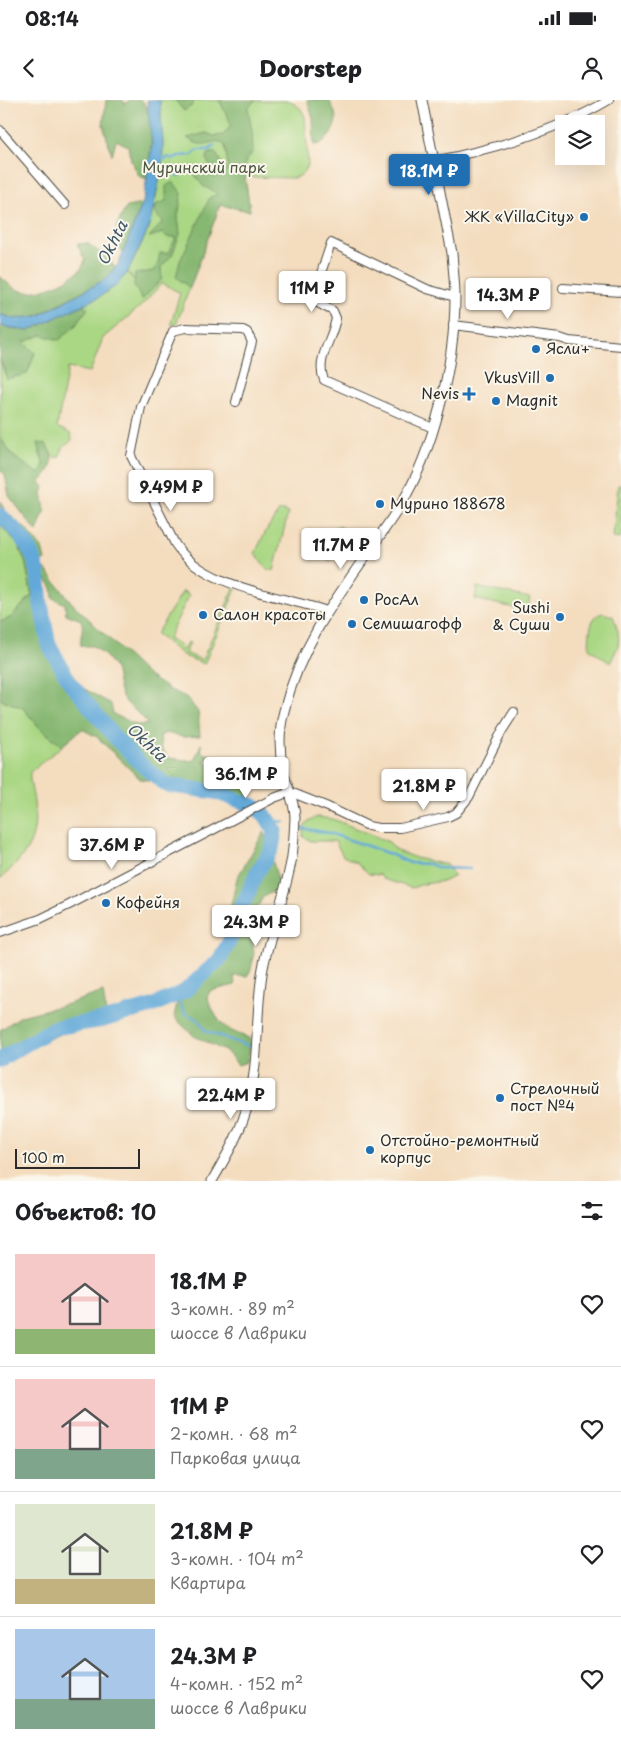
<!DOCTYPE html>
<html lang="ru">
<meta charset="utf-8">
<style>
:root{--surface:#fff;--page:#f6f6f6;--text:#202124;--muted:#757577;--line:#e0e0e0;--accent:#1f6fb2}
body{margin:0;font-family:"Playpen Sans",sans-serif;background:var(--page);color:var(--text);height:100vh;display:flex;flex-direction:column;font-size:19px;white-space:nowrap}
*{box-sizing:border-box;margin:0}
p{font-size:16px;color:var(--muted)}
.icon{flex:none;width:28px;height:28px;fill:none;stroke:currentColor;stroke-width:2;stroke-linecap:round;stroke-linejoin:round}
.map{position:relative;height:1081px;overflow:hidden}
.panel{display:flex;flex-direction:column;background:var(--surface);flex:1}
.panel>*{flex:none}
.controls{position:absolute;left:555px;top:15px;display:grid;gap:10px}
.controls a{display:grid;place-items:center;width:50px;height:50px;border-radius:0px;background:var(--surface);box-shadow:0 5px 20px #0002;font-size:25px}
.scale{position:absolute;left:15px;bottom:12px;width:125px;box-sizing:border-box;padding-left:5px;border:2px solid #2b2b2b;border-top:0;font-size:14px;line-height:18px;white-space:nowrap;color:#2b2b2b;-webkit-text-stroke:4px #fbf7ec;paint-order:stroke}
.price{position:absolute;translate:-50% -42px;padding:0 11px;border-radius:5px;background:#fff;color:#222;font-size:16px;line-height:32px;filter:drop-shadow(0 1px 2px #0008)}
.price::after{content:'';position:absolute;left:50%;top:30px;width:15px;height:11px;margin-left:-8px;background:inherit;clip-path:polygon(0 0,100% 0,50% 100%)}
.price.selected{background:var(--accent);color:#fff}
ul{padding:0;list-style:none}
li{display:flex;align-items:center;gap:15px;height:125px;padding:0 15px}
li+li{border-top:1px solid var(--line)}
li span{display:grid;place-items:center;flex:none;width:140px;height:100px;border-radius:0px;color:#555}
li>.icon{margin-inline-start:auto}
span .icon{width:60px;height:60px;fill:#fffc;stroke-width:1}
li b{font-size:21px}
h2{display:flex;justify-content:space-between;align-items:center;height:60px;padding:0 15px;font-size:21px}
.status{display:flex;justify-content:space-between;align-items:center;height:35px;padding:0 25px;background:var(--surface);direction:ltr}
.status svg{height:14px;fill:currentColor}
header{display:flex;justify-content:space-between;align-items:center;height:65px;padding:0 15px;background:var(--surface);font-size:22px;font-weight:800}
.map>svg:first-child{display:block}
.green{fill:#aad784;stroke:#6a8158}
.forest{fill:#87b872;stroke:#59724e;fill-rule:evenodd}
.water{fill:#62a9d9;stroke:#466a82}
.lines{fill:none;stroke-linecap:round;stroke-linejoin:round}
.stream{stroke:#62a9d9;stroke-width:2.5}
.river{stroke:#62a9d9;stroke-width:15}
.minor-casing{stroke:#494641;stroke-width:10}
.tertiary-casing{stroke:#494641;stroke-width:11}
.minor{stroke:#fff;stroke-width:8}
.tertiary{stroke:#fff;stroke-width:9}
.poi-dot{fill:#1f6fb2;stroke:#fbf7ec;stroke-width:2}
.labels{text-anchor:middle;stroke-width:4;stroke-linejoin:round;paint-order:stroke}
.park-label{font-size:15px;fill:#4b5641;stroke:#fbf7ec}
.poi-label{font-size:15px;fill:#2b2b2b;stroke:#fbf7ec;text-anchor:start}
.water-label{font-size:16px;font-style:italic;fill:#3e5768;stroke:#fbf7ec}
</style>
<div class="status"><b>08:14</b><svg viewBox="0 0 49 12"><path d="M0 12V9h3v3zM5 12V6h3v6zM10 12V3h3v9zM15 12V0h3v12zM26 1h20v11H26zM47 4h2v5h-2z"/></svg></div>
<header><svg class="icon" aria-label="back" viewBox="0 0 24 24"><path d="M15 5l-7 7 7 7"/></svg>Doorstep<svg class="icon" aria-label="person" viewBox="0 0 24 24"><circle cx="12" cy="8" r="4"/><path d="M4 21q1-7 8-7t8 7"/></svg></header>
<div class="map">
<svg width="621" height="1081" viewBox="0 0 621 1081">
<rect width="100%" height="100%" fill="#fbf7ec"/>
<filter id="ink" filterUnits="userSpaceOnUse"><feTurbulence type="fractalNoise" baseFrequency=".02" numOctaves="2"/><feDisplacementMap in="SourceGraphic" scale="10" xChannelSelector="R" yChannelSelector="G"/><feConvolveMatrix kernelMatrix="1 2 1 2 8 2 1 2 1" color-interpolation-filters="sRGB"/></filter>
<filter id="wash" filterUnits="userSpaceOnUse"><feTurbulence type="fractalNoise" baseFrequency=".0096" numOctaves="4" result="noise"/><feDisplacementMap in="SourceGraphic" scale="20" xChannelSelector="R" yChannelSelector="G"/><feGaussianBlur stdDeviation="1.12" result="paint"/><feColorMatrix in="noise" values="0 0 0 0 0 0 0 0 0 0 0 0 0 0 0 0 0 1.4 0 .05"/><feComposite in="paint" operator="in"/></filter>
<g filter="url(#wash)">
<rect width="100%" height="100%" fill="#f4ddbf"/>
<g class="green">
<path d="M160,0L291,1L301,9L305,17L308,65L301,75L295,78L245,77L250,111L220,105L176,225L171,224L180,193L162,183L141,206L103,238L90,272L68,268L57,327L71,334L72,340L63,348L59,357H53L46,344L39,352L44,365L39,374L14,357L0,338V260L3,265L24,242L41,235L75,226L88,208L83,205C102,196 114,189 127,173L134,180L128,172L149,128L162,68L163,44Z"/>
<polygon points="618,385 621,385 621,439 613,438"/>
<polygon points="280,410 288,413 274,471 267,469 255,453 267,429"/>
<path d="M0,425C6,432 14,438 19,446C27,460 28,480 32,495L10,518L0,522Z"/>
<polygon points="339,426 350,433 349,435 342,431 335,444 341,448 331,461 328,460 327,458 335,427"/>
<polygon points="477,487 530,498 527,511 475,499"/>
<polygon points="234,488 236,489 204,564 184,556 156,534 183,491 189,495 168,539 181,546 180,548 183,550 188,542 190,543 185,553 202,560"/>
<path d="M603,513L613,516C621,539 621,542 610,563L589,548C590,536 588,516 603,513Z"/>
<path d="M0,599L23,608L40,628L62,646L30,672C29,683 33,692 34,702C38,741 28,754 0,779Z"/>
<path d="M318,717L333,719L389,742L397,751L416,758L447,765L454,776L445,781L423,784L412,788L383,779L380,775L369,774L356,762L343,756L335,741H311L303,737C303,725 306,720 318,717Z"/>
</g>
<g class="forest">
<path d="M106,0H123L125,4L129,0H142C157,23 150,54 147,79L139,76L131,60L128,46L116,40L112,55L103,25Z"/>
<polygon points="175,0 194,0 193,5 184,11"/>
<path d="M219,0H255L248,8L252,31L253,51L245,63V77L250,111L220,105L190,188L176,177L180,161L210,97L217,95L215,92L203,86L195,75L198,71L207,72L214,77L217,76V72C210,66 205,63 208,54L215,52L221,62L223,73L228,66L225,45L217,41C204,45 198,46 187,38L206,33L214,36L223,35L231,26L229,19Z"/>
<path d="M307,0H329C332,6 336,13 336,19C335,31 326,44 314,45L313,18Z"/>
<polygon points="173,82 182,93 178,116 180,134 172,155 161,167 162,179 142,200 134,185 135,174 153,171 158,164 160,153 169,153 176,137 167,137 163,133 149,137 163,122 157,116 155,110 157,104 166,101 166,86"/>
<path d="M142,104L123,152C109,139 118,120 127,107Z"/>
<path d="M87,143L108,158L115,168L106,179L36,216L14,219L0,214V176C6,182 14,190 22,191C38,195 69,181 80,170C82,168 84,163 85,160L77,144Z"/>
<polygon points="83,205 88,208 75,226 59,240 41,235 24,242 35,253 27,274 7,279 0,260 0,226 28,231"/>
<path d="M0,338L14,357L39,374L44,365L38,343L46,344C56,362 53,367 40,382L44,387L42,393L45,410L37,432L9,396L5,374L0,370Z"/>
<path d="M0,401L8,417L24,427L42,448L45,460L40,462L72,503L147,575L170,590L186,597L198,612L200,636L183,637L166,633L160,636L162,649L168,658L194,661L201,644L202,653L215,656L203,661L245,680L249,686L246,697L224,690L140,679L97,637L82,629L62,646L40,628L23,608L0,599V522L10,518L32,496L25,461L18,445L0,425ZM42,472L52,488L53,498L65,504L66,514L81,520C85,531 79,535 81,546C84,546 90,546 92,546C99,548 115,565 116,572C118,581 118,590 123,598C130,609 141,613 148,624L137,625L113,614L111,604L76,584L53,543L49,523L43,522C37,502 34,491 42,472Z"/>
<path d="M264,732L277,776L276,790L263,797L249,823L254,852L251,870L247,876H234L235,885L210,891L207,897C219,924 221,928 249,938L251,944L247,962L238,965L227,952L194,936L174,917L181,885L200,872L220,855L237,778Z"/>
<polygon points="103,892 106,913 14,955 0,968 0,930 21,916 68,904"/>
</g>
<polygon class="water" points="147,0 160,0 163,44 162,68 149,128 127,173 116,186 99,197 28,231 1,226 0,214 14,219 38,216 106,179 119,163 143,102 152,45"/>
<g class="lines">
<g class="stream">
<polyline points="162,59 166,59 168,57 172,59 179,56 192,55 198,50 209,50 215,45"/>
<polyline points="162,68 171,69 179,76"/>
<polyline points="271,723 278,721 285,722"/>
<polyline points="301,728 329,733 350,740 390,754 410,763 429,764 440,768 470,769"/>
<polyline points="175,896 185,913 198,920 206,931 248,946"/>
</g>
<polyline class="river" points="0,415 15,429 28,447 34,459 38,472 41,505 49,545 71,584 118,641 143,666 167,685 215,692 254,706 265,715 275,731 272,749 256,774 246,798 233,823 230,840 220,859 185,891 152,906 127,913 103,920 54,928 4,957 0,961"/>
</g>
</g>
<g filter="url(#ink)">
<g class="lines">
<defs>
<g id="minor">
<polyline points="0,30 65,105"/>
<path d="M434,61C494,49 557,31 609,0"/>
<polyline points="563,188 621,192"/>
<polyline points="453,225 560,238 569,241 621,246"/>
<path d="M236,302L252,242L247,232L243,230L185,228L173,231L141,307L131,356L175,444C204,488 279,495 327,511"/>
<path d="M433,328L324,280C315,259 333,239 336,218L333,211L312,200L331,143L427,189L455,197"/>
<polyline points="0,833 40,819 69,805 274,698 290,692 328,707 368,726 378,728 400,728 448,717 456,713 469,697 502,631 514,612"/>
</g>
<path id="tertiary" d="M212,1081C227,1055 242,1030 249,1000C260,957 255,911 263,868C270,833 283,801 290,767C294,751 294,734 295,718C295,703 288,689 284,675C279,653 278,633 284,611C304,530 356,474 400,406C434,351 455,262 455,197C455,183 453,168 452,153L422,0"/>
</defs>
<use href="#minor" class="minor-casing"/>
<use href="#tertiary" class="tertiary-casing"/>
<use href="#minor" class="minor"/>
<use href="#tertiary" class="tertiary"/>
</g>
</g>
<g class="poi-dot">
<circle cx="584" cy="117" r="5"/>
<circle cx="536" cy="249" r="5"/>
<circle cx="550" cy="278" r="5"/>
<path d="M466.5 286.5h5v5h5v5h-5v5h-5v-5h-5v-5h5z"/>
<circle cx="496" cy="301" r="5"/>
<circle cx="380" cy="404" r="5"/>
<circle cx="364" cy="500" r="5"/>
<circle cx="203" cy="515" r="5"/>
<circle cx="560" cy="517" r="5"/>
<circle cx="352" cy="524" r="5"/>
<circle cx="106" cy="803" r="5"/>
<circle cx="500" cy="998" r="5"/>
<circle cx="370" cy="1050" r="5"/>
</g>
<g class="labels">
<g class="park-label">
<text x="204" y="73">Муринский парк</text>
</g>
<g class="poi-label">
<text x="574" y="122" text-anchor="end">ЖК «VillaCity»</text>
<text x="546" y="254">Ясли+</text>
<text x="540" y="283" text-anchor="end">VkusVill</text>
<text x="459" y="299" text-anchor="end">Nevis</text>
<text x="506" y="306">Magnit</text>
<text x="390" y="409">Мурино 188678</text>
<text x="374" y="505">РосАл</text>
<text x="550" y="513" text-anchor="end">Sushi<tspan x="550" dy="17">&amp; Суши</tspan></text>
<text x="213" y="520">Салон красоты</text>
<text x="362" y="529">Семишагофф</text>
<text x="116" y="808">Кофейня</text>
<text x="510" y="994">Стрелочный<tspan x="510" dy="17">пост №4</tspan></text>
<text x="380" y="1046">Отстойно-ремонтный<tspan x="380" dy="17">корпус</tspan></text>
</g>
<g class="water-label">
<text transform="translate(112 143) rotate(-63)" y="6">Okhta</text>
<text transform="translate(147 642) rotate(43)" y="6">Okhta</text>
</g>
</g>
</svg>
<div class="controls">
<a><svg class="icon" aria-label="layers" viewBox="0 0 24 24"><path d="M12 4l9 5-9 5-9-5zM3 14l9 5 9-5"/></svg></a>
</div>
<div class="scale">100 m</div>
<b class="price selected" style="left:429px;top:96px">18.1M ₽</b>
<b class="price" style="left:312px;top:213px">11M ₽</b>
<b class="price" style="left:508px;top:220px">14.3M ₽</b>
<b class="price" style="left:171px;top:412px">9.49M ₽</b>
<b class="price" style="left:341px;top:470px">11.7M ₽</b>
<b class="price" style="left:246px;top:699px">36.1M ₽</b>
<b class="price" style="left:424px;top:711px">21.8M ₽</b>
<b class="price" style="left:112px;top:770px">37.6M ₽</b>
<b class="price" style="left:256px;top:847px">24.3M ₽</b>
<b class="price" style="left:231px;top:1020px">22.4M ₽</b>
</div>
<section class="panel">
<h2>Объектов: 10<svg class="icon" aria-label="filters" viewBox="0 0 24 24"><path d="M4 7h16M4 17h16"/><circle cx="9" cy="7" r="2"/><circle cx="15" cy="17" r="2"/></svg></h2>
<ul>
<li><span style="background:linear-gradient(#f6c9c9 75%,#8fb573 0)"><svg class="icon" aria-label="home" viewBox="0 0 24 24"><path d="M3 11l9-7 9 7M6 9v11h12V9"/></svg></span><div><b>18.1M ₽</b><p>3-комн. · 89 m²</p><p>шоссе в Лаврики</p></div><svg class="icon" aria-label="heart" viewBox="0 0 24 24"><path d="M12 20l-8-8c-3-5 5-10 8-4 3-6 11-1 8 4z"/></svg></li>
<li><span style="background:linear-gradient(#f6c9c9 70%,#7fa58c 0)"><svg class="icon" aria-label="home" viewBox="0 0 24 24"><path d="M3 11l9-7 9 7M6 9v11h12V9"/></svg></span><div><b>11M ₽</b><p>2-комн. · 68 m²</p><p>Парковая улица</p></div><svg class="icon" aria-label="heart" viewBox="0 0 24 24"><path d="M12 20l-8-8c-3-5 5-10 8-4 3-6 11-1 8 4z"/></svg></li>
<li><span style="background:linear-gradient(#dfe7d0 75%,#c2b280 0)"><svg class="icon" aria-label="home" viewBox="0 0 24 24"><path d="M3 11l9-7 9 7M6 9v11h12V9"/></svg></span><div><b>21.8M ₽</b><p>3-комн. · 104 m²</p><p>Квартира</p></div><svg class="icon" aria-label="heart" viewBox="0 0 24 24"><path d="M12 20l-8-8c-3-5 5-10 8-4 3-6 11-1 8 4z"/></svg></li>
<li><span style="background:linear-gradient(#a9c7e8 70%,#7fa58c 0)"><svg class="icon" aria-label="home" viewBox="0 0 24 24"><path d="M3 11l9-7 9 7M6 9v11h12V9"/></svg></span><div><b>24.3M ₽</b><p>4-комн. · 152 m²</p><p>шоссе в Лаврики</p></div><svg class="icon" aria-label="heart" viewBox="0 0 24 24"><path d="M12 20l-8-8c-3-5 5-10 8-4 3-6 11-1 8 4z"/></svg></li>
</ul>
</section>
